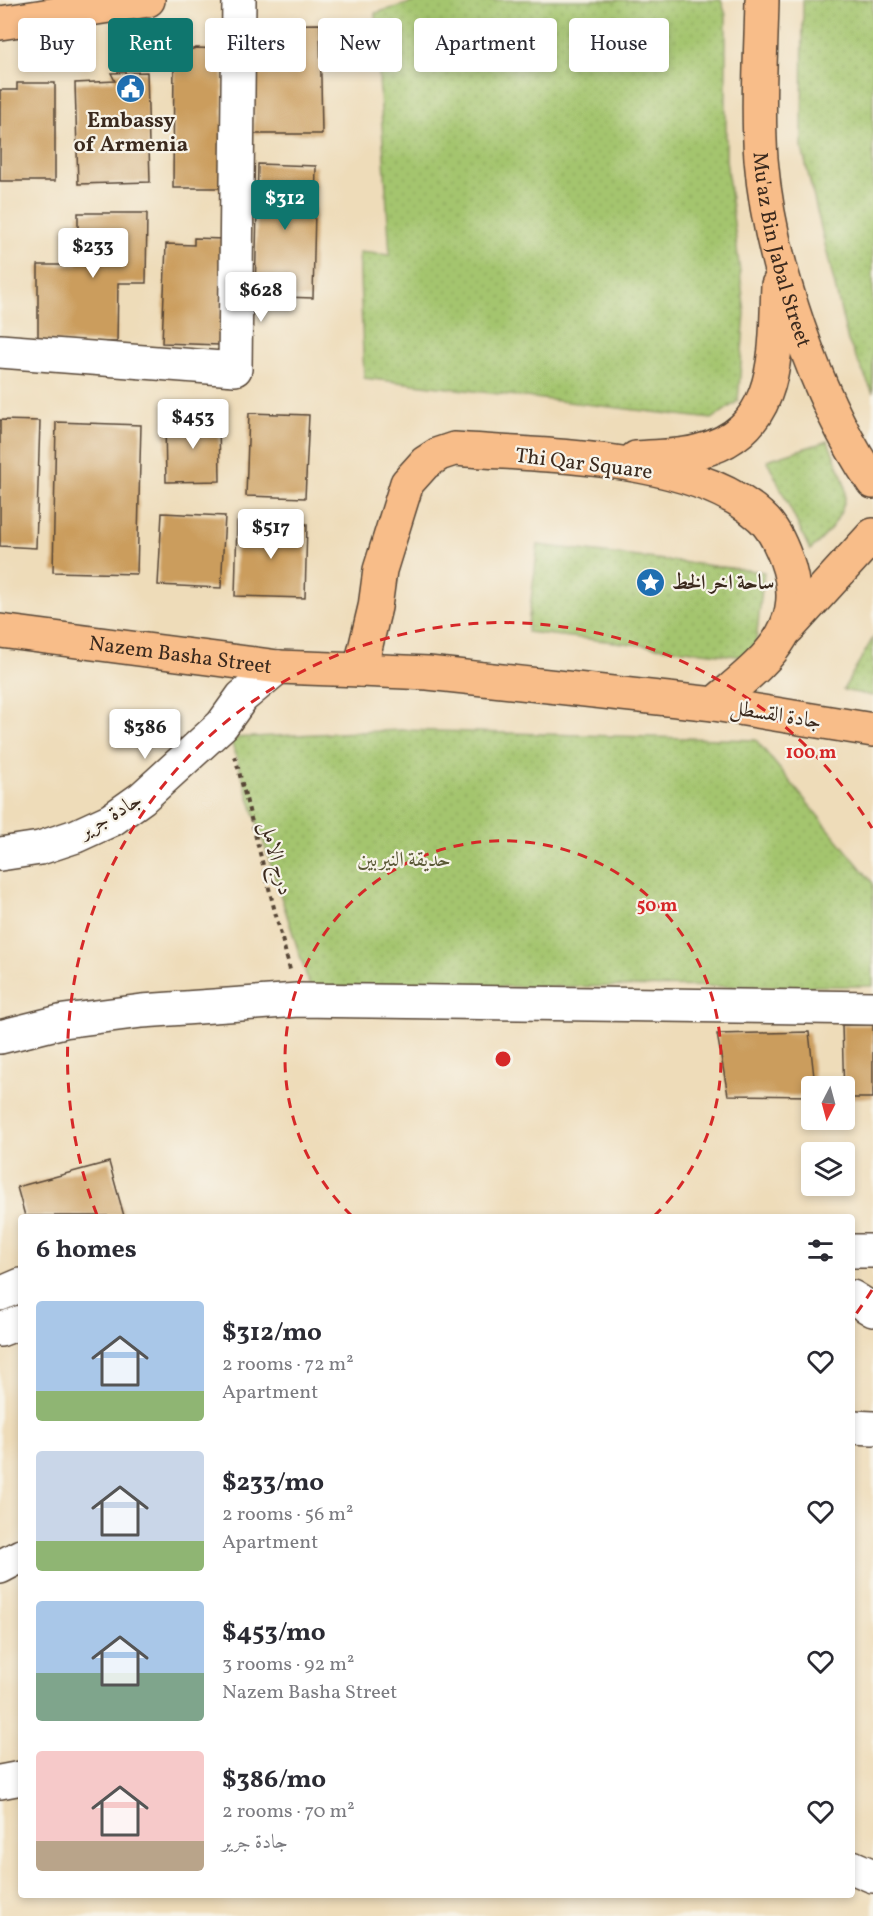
<!DOCTYPE html>
<meta charset="utf-8">
<style>
:root{--surface:#fff;--page:#f2f2f3;--text:#2b2b33;--muted:#7c7c81;--accent:#0f766e}
body{margin:0;font-family:Vollkorn,Amiri,serif;background:var(--page);color:var(--text);height:100vh;display:flex;flex-direction:column;font-size:22px;white-space:nowrap}
*{box-sizing:border-box;margin:0}
p{font-size:20px;color:var(--muted)}
.icon{flex:none;width:33px;height:33px;fill:none;stroke:currentColor;stroke-width:2;stroke-linecap:round;stroke-linejoin:round}
.map{position:relative;flex:1;overflow:hidden}
.sheet{position:absolute;left:18px;top:1214px;width:837px;height:684px;display:flex;flex-direction:column;background:var(--surface);border-radius:6px;box-shadow:0 3px 9px #0003}
.sheet>*{flex:none}
.hud{position:absolute;left:18px;top:18px;width:837px;height:54px;display:flex;gap:12px}
.needle{width:39px;rotate:186deg}
.tools{position:absolute;left:801px;top:1076px;display:grid;gap:12px}
.tools a{display:grid;place-items:center;width:54px;height:54px;border-radius:6px;background:var(--surface);box-shadow:0 3px 9px #0003;font-size:30px}
.price{position:absolute;translate:-50% -51px;padding:0 14px;border-radius:6px;background:#fff;color:#222;font-size:20px;line-height:39px;filter:drop-shadow(0 2px 3px #0008)}
.price::after{content:'';position:absolute;left:50%;top:36px;width:18px;height:14px;margin-left:-9px;background:inherit;clip-path:polygon(0 0,100% 0,50% 100%)}
.price.active{background:var(--accent);color:#fff}
ul{padding:0;list-style:none}
li{display:flex;align-items:center;gap:18px;height:150px;padding:0 18px}
li span{display:grid;place-items:center;flex:none;width:168px;height:120px;border-radius:6px;color:#555}
li>.icon{margin-inline-start:auto}
span .icon{width:72px;height:72px;fill:#fffc;stroke-width:1}
li b{font-size:26px}
h2{display:flex;justify-content:space-between;align-items:center;height:72px;padding:0 18px;font-size:26px}
.chip{padding:0 21px;border-radius:6px;background:var(--surface);box-shadow:0 3px 9px #0003;font-size:21px;line-height:54px}
.chip.active{background:var(--accent);color:#fff}
.map>svg:first-child{display:block}
.park{fill:url(#park-dots);stroke:#707846;stroke-width:1.5}
.building{fill:#cb9d5d}
.lines{fill:none;stroke-linecap:round;stroke-linejoin:round}
.minor-casing{stroke:#564535;stroke-width:36}
.major-casing{stroke:#564535;stroke-width:36}
.path{stroke:#564535;stroke-width:4;stroke-dasharray:4.5 4.5;stroke-linecap:butt}
.minor{stroke:#fff;stroke-width:33}
.major{stroke:#f8bd89;stroke-width:33}
.ring{fill:none;stroke:#d62828;stroke-width:3;stroke-dasharray:10 8}
.labels{text-anchor:middle;stroke-width:4.5;stroke-linejoin:round;paint-order:stroke}
.poi-label{font-size:21px;font-weight:bold;fill:#3b2a1e;stroke:#f7f3e8}
.street-label{font-size:21px;fill:#3b2a1e;stroke:#f7f3e8}
.park-label{font-size:21px;fill:#5a5836;stroke:#f7f3e8}
.centre{fill:#d62828;stroke:#f7f3e8;stroke-width:3}
.ring-label{font-size:18px;text-anchor:middle;font-weight:bold;fill:#d62828;stroke:#f7f3e8;stroke-width:4.5;stroke-linejoin:round;paint-order:stroke}
</style>
<div class="map">
<svg width="873" height="1916" viewBox="0 0 873 1916">
<defs>
<pattern id="park-dots" width="8" height="8" patternUnits="userSpaceOnUse" patternTransform="scale(1.5)"><rect width="8" height="8" fill="#a4c56e"/><path d="M2 2h.1M6 6h.1" fill="none" stroke="#8ea95f" stroke-width="1.8" stroke-linecap="round"/></pattern>
</defs>
<rect width="100%" height="100%" fill="#f7f3e8"/>
<filter id="ink" filterUnits="userSpaceOnUse"><feTurbulence type="fractalNoise" baseFrequency=".0167" numOctaves="2"/><feDisplacementMap in="SourceGraphic" scale="12" xChannelSelector="R" yChannelSelector="G"/><feConvolveMatrix kernelMatrix="1 2 1 2 8 2 1 2 1" color-interpolation-filters="sRGB"/></filter>
<filter id="wash" filterUnits="userSpaceOnUse"><feTurbulence type="fractalNoise" baseFrequency=".008" numOctaves="4" result="noise"/><feDisplacementMap in="SourceGraphic" scale="24" xChannelSelector="R" yChannelSelector="G"/><feGaussianBlur stdDeviation="1.35" result="paint"/><feColorMatrix in="noise" values="0 0 0 0 0 0 0 0 0 0 0 0 0 0 0 0 0 1.4 0 .05"/><feComposite in="paint" operator="in"/></filter>
<g filter="url(#wash)">
<rect width="100%" height="100%" fill="#eedcb9"/>
<g class="park">
<polygon points="421,0 721,0 726,15 726,159 745,313 738,401 712,419 364,378 359,252 390,255 375,13"/>
<polygon points="803,0 873,0 873,393 848,341 802,148"/>
<path d="M828,441C833,455 842,471 845,486C849,510 827,536 810,550L767,460Z"/>
<polygon points="538,545 764,572 754,658 527,632"/>
<polygon points="873,638 873,696 843,690"/>
<polygon points="402,730 756,740 873,883 873,986 310,987 230,738"/>
</g>
<g id="blocks">
<g class="building">
<polygon points="320,24 322,134 254,134 252,25"/>
<polygon points="196,48 223,49 222,188 173,188 174,55"/>
<polygon points="147,72 150,182 78,184 75,83 115,81 111,73"/>
<polygon points="17,83 55,83 55,181 0,181 0,90 17,90"/>
<polygon points="258,164 316,166 313,298 255,296"/>
<polygon points="78,213 147,213 146,283 118,283 117,342 38,342 38,265 78,265"/>
<polygon points="194,238 223,239 220,345 162,343 166,244 194,245"/>
<polygon points="249,413 309,415 305,498 246,496"/>
<polygon points="219,417 220,481 166,482 165,419"/>
<polygon points="0,420 40,421 36,548 0,546"/>
<polygon points="56,422 141,425 137,574 53,572"/>
<polygon points="162,513 225,516 221,588 158,585"/>
<polygon points="237,522 307,524 305,598 235,596"/>
<polygon points="842,1025 873,1025 873,1098 844,1098"/>
<polygon points="809,1032 815,1086 812,1086 812,1096 728,1095 717,1034"/>
<polygon points="109,1162 124,1216 25,1216 17,1187"/>
</g>
</g>
</g>
<g filter="url(#ink)">
<use href="#blocks" fill-opacity="0" stroke="#564535" stroke-width="1.5"/>
<g class="lines">
<defs>
<g id="minor">
<polyline points="0,351 235,369 239,0"/>
<polyline points="0,854 40,848 76,836 111,820 142,798 222,725 242,697 278,667"/>
<polyline points="0,1037 64,1021 142,1011 298,1000 873,1008"/>
<polyline points="852,1251 873,1251"/>
<polyline points="0,1294 21,1285"/>
<polyline points="852,1297 873,1310"/>
<polyline points="0,1330 21,1322"/>
<polyline points="852,1427 873,1428"/>
<polyline points="0,1567 21,1556"/>
<polyline points="0,1782 21,1778"/>
<polyline points="852,1867 873,1876"/>
</g>
<g id="major">
<path id="s1" d="M762,0C761,52 757,107 761,159C769,260 816,399 873,482"/>
<polyline points="0,23 148,0"/>
<path d="M454,449C542,456 692,454 760,516C773,527 780,543 786,559C812,630 761,663 714,704L428,673L360,670L375,607L380,570L407,483L425,463L439,454Z"/>
<path d="M636,458C657,456 681,457 700,451C781,430 775,352 778,285"/>
<polyline points="788,628 873,535"/>
<path id="s2" d="M0,631L278,667L360,670"/>
<polyline points="714,704 873,730"/>
</g>
</defs>
<use href="#minor" class="minor-casing"/>
<use href="#major" class="major-casing"/>
<polyline class="path" points="235,756 290,970"/>
<use href="#minor" class="minor"/>
<use href="#major" class="major"/>
</g>
</g>
<g class="ring">
<path d="M352 1216A218 218 0 1 1 654 1216"/>
<path d="M872 1290A435 435 0 0 1 853 1318M97 1215A435 435 0 0 1 872 828"/>
</g>
<defs>
<symbol id="civic-disc" viewBox="-11 -11 22 22"><circle r="9.5" fill="#1f6fb2" stroke="#f7f3e8"/><path d="M-.6-6.5H3V-4.5H.6V-3L4-1V1h2V6H-6V1h2V-1L-.6-3ZM-1.2 2.5V6h2.4V2.5Z" fill="#fff"/></symbol>
<symbol id="sight-disc" viewBox="-11 -11 22 22"><circle r="9.5" fill="#1f6fb2" stroke="#f7f3e8"/><path d="M0-6L1.8-2.2L6-1.7L2.9 1.2L3.7 5.4L0 3.3L-3.7 5.4L-2.9 1.2L-6-1.7L-1.8-2.2Z" fill="#fff"/></symbol>
</defs>
<g fill-rule="evenodd">
<use href="#civic-disc" x="114" y="72" width="33" height="33"/>
<use href="#sight-disc" x="634" y="566" width="33" height="33"/>
</g>
<g class="labels">
<g class="poi-label">
<text x="131" y="127">Embassy<tspan x="131" dy="24">of Armenia</tspan></text>
<text x="672" y="589" text-anchor="start">ساحة اخر الخط</text>
</g>
<g class="street-label">
<text dy="7" stroke="none"><textPath href="#s1" startOffset="252">Mu'az Bin Jabal Street</textPath></text>
<text transform="translate(584 463) rotate(7)" y="7">Thi Qar Square</text>
<text dy="7" stroke="none"><textPath href="#s2" startOffset="182">Nazem Basha Street</textPath></text>
<text transform="translate(776 714) rotate(9)" y="7">جادة القسطل</text>
<text transform="translate(110 815) rotate(-31)" y="7">جادة جرير</text>
<text transform="translate(277 858) rotate(75)" y="7">درج الامل</text>
</g>
<g class="park-label">
<text x="404" y="866">حديقة النيربين</text>
</g>
</g>
<circle cx="503" cy="1059" r="9" class="centre"/>
<g class="ring-label">
<text x="811" y="758">100 m</text>
<text x="657" y="911">50 m</text>
</g>
</svg>
<div class="tools">
<a><svg class="needle" viewBox="-14 -14 28 28"><path d="M0-13l5 13h-10z" fill="#e53935"/><path d="M0 13l5-13h-10z" fill="#7c7c81"/></svg></a>
<a><svg class="icon" aria-label="layers" viewBox="0 0 24 24"><path d="M12 4l9 5-9 5-9-5zM3 14l9 5 9-5"/></svg></a>
</div>
<b class="price active" style="left:285px;top:231px">$312</b>
<b class="price" style="left:93px;top:279px">$233</b>
<b class="price" style="left:261px;top:323px">$628</b>
<b class="price" style="left:193px;top:450px">$453</b>
<b class="price" style="left:271px;top:560px">$517</b>
<b class="price" style="left:145px;top:760px">$386</b>
<div class="hud">
<a class="chip">Buy</a>
<a class="chip active">Rent</a>
<a class="chip">Filters</a>
<a class="chip">New</a>
<a class="chip">Apartment</a>
<a class="chip">House</a>
</div>
<section class="sheet">
<h2>6 homes<svg class="icon" aria-label="filters" viewBox="0 0 24 24"><path d="M4 7h16M4 17h16"/><circle cx="9" cy="7" r="2"/><circle cx="15" cy="17" r="2"/></svg></h2>
<ul>
<li><span style="background:linear-gradient(#a9c7e8 75%,#8fb573 0)"><svg class="icon" aria-label="home" viewBox="0 0 24 24"><path d="M3 11l9-7 9 7M6 9v11h12V9"/></svg></span><div><b>$312/mo</b><p>2 rooms · 72 m²</p><p>Apartment</p></div><svg class="icon" aria-label="heart" viewBox="0 0 24 24"><path d="M12 20l-8-8c-3-5 5-10 8-4 3-6 11-1 8 4z"/></svg></li>
<li><span style="background:linear-gradient(#c9d6e8 75%,#8fb573 0)"><svg class="icon" aria-label="home" viewBox="0 0 24 24"><path d="M3 11l9-7 9 7M6 9v11h12V9"/></svg></span><div><b>$233/mo</b><p>2 rooms · 56 m²</p><p>Apartment</p></div><svg class="icon" aria-label="heart" viewBox="0 0 24 24"><path d="M12 20l-8-8c-3-5 5-10 8-4 3-6 11-1 8 4z"/></svg></li>
<li><span style="background:linear-gradient(#a9c7e8 60%,#7fa58c 0)"><svg class="icon" aria-label="home" viewBox="0 0 24 24"><path d="M3 11l9-7 9 7M6 9v11h12V9"/></svg></span><div><b>$453/mo</b><p>3 rooms · 92 m²</p><p>Nazem Basha Street</p></div><svg class="icon" aria-label="heart" viewBox="0 0 24 24"><path d="M12 20l-8-8c-3-5 5-10 8-4 3-6 11-1 8 4z"/></svg></li>
<li><span style="background:linear-gradient(#f6c9c9 75%,#b9a48a 0)"><svg class="icon" aria-label="home" viewBox="0 0 24 24"><path d="M3 11l9-7 9 7M6 9v11h12V9"/></svg></span><div><b>$386/mo</b><p>2 rooms · 70 m²</p><p>جادة جرير</p></div><svg class="icon" aria-label="heart" viewBox="0 0 24 24"><path d="M12 20l-8-8c-3-5 5-10 8-4 3-6 11-1 8 4z"/></svg></li>
</ul>
</section>
</div>
